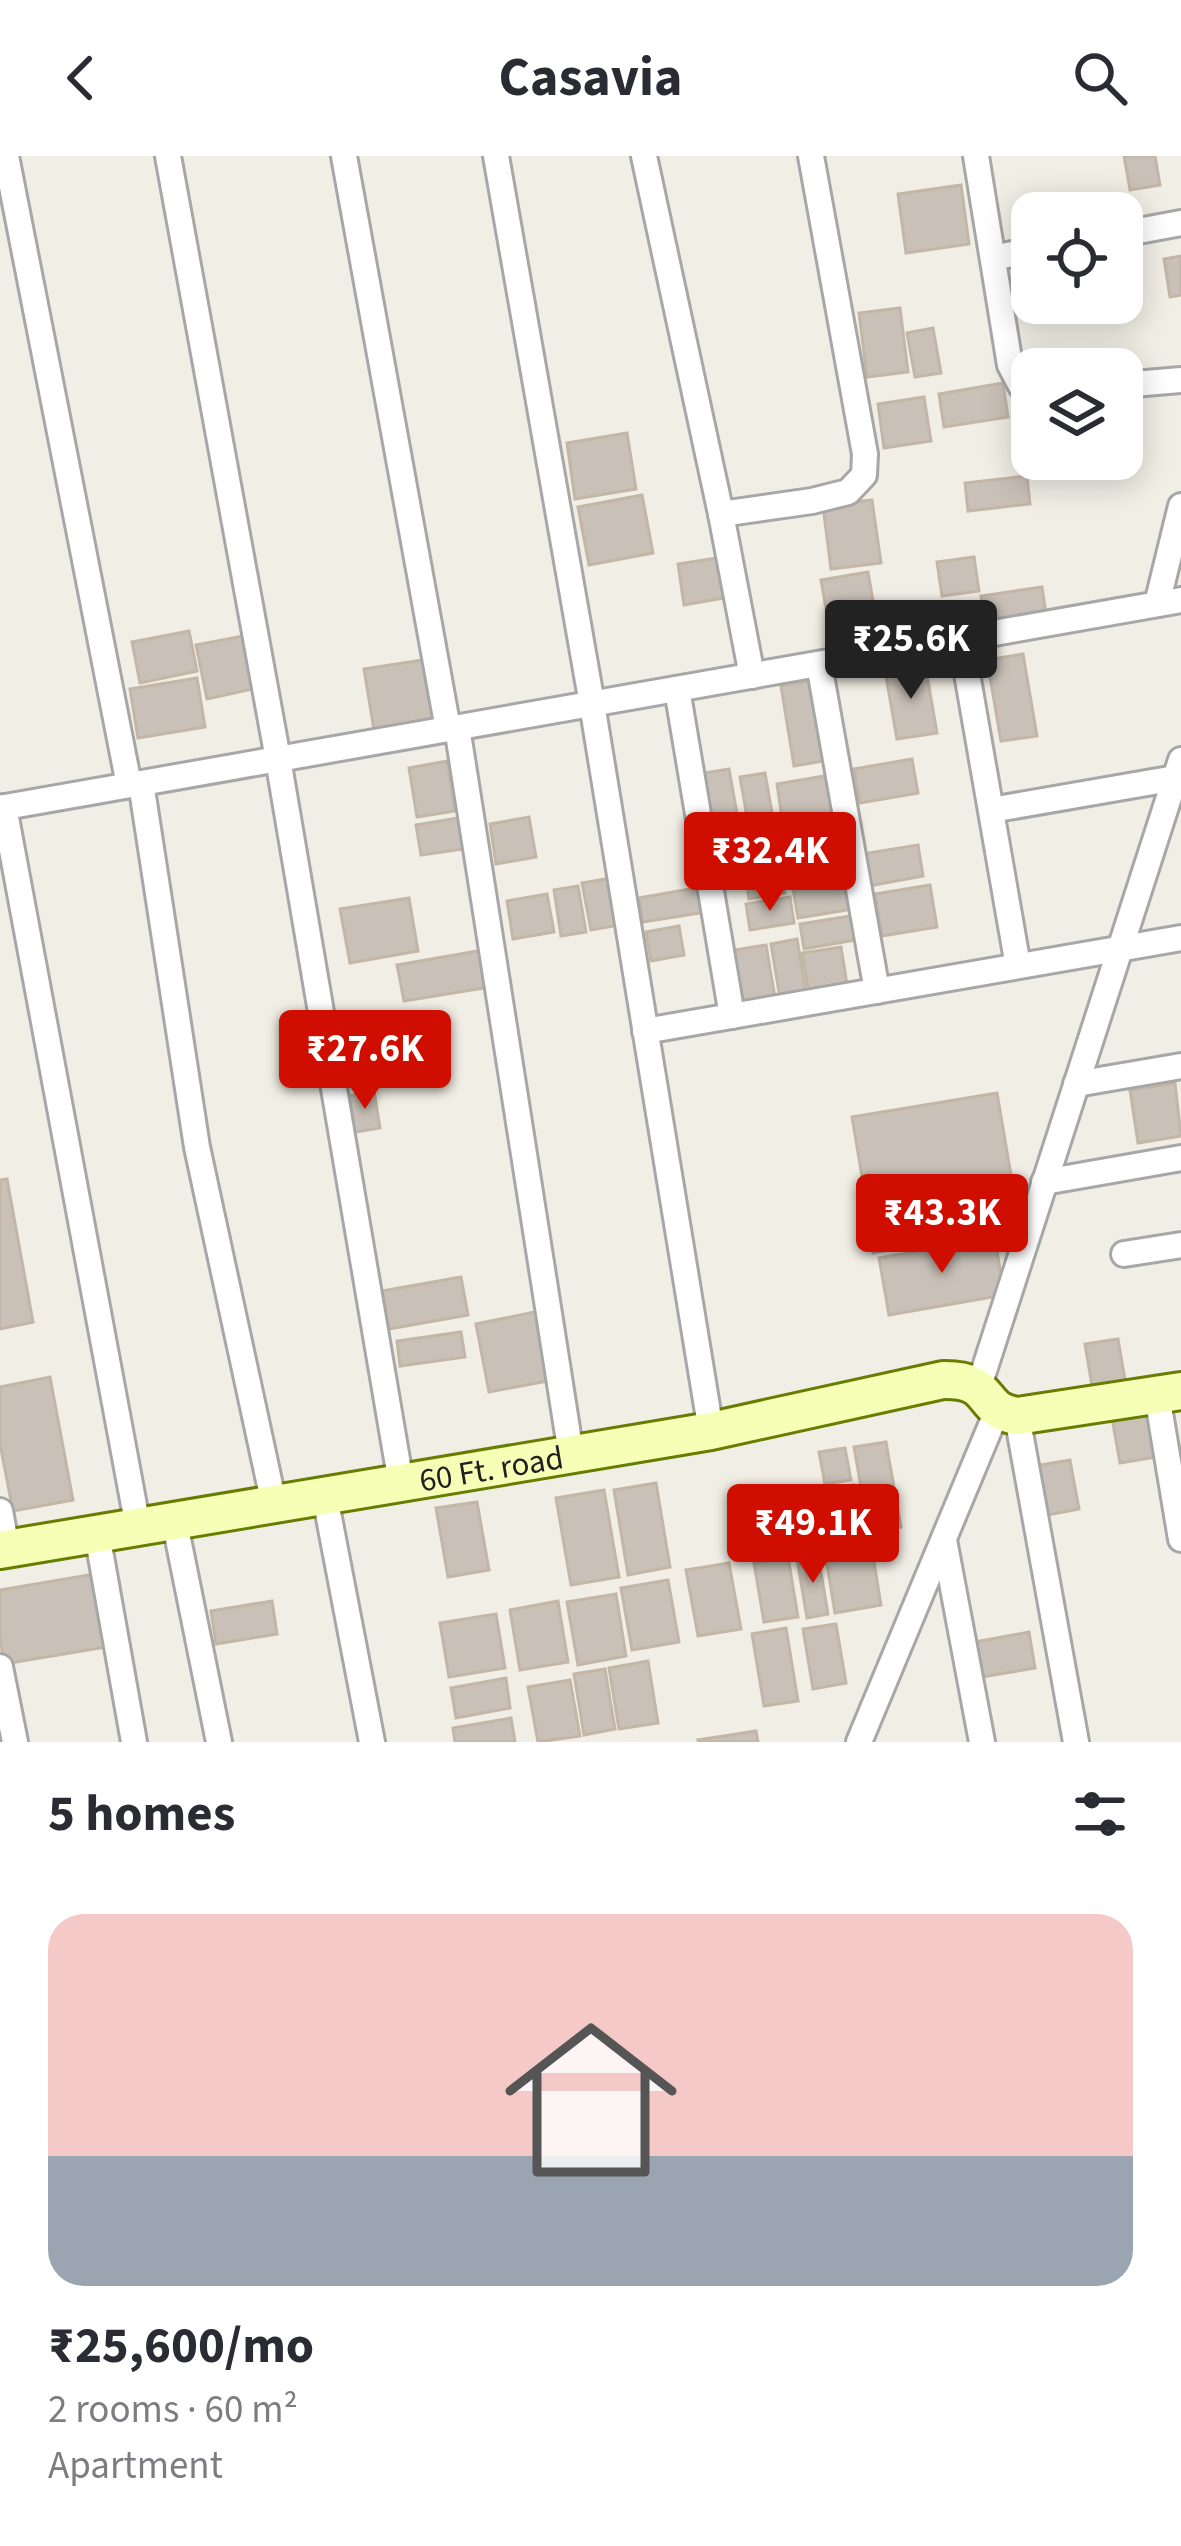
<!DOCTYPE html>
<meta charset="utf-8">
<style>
:root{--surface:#fff;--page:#f7f7f7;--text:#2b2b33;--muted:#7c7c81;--line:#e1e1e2;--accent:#cf0e00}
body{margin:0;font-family:"Source Sans 3",sans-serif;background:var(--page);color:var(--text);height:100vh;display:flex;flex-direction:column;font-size:45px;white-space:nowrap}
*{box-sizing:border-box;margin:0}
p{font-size:39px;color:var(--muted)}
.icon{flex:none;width:66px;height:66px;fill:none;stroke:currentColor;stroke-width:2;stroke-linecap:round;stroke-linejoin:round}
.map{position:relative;height:1586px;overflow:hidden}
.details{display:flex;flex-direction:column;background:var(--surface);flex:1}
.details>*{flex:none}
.tools{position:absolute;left:1011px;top:36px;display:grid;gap:24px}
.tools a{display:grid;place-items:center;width:132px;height:132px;border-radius:24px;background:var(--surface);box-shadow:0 6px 30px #0003;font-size:60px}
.price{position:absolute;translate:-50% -102px;padding:0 27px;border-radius:12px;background:var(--accent);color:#fff;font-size:39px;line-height:78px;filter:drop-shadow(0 3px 6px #0008)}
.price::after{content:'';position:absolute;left:50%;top:72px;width:36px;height:27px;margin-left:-18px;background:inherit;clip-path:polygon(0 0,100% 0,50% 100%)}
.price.selected{background:#222;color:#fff}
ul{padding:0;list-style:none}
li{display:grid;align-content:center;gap:24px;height:636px;padding:0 48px}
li+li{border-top:3px solid var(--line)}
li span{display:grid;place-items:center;height:372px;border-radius:36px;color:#555}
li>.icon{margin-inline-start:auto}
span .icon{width:216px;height:216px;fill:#fffc;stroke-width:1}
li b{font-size:51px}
h2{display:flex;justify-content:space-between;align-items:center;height:144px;padding:0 48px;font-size:51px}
header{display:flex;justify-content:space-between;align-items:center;height:156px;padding:0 48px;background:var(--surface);font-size:54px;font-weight:700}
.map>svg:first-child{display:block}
.building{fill:#c9c1b8;stroke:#c4b6a6;stroke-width:3}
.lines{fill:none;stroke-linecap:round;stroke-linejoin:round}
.street-casing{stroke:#a7a7a7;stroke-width:30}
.secondary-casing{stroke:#677d00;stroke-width:42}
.street{stroke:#fff;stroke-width:24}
.secondary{stroke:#f6ffb6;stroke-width:36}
.labels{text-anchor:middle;stroke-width:10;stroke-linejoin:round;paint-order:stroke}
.street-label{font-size:33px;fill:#202020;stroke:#fff}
</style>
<header><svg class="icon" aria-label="back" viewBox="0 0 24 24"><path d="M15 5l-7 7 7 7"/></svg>Casavia<svg class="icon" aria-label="search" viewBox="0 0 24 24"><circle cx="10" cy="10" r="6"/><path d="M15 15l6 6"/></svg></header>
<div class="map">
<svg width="1181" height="1586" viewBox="0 0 1181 1586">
<rect width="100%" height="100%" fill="#f1eee5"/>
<g class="building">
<polygon points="1124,0 1155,0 1160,29 1130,34"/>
<polygon points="961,29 969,88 906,97 898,38"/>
<polygon points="1181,100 1181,139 1170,141 1164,103"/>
<polygon points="1032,123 1032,147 1063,147 1064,154 1022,161 1016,125"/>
<polygon points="900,152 908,216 867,221 859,157"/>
<polygon points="933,172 941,217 915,221 907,177"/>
<polygon points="1003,227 1008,261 944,271 939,238"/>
<polygon points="924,241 931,285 884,292 878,248"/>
<polygon points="627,277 636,333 575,343 567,287"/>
<polygon points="1027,320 1030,348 968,355 965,327"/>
<polygon points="642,339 653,397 589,409 578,351"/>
<polygon points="872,344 881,407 831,413 823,350"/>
<polygon points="974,401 979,435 942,440 937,406"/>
<polygon points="717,402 724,442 684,449 678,408"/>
<polygon points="868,416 880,485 833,493 821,424"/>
<polygon points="1042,431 1047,465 987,474 981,440"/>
<polygon points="189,475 197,515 140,527 132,486"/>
<polygon points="248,479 257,532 207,543 196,489"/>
<polygon points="1023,498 1037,580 1001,585 987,504"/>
<polygon points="429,503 438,563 374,574 364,513"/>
<polygon points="925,508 937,577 897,583 885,515"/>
<polygon points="197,522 205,571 138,582 130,533"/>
<polygon points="816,524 829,604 794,610 781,530"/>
<polygon points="912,603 918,637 860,647 854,613"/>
<polygon points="447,605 455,655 417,661 409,612"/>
<polygon points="729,613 738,663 707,668 699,618"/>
<polygon points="765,617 772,657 747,661 740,621"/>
<polygon points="830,619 837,659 783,668 777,628"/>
<polygon points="529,661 536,701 496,708 490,668"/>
<polygon points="458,662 463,693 421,699 416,669"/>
<polygon points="839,666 846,705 788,715 781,676"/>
<polygon points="770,676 775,711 718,721 713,686"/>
<polygon points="918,689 923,720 869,730 863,698"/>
<polygon points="846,712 853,753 798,762 791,721"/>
<polygon points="781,716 785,737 749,743 746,722"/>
<polygon points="611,722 619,769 591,774 582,727"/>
<polygon points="930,729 937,771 882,780 875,738"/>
<polygon points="578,730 586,776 561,780 554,734"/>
<polygon points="701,731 706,756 643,766 639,742"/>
<polygon points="547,738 554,776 513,783 507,745"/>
<polygon points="790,741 794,767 750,774 746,748"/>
<polygon points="409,742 418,795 350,807 340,753"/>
<polygon points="857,759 861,783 804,793 800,768"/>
<polygon points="679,770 684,799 651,805 646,776"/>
<polygon points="797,783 806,837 780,842 771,788"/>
<polygon points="766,789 775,842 738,848 729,795"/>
<polygon points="841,791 848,835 810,842 802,797"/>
<polygon points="483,794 490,831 404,845 397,809"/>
<polygon points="1175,927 1181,980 1138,987 1130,934"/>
<polygon points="374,935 380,972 355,976 349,940"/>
<polygon points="997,937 1012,1025 867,1050 852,961"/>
<polygon points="7,1023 33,1166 0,1173 0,1024"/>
<polygon points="1002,1031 1009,1073 873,1097 866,1055"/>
<polygon points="995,1082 1004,1139 889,1159 879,1102"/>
<polygon points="461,1121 468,1159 389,1173 382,1135"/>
<polygon points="544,1154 558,1223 489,1236 476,1168"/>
<polygon points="461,1176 465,1201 400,1210 397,1185"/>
<polygon points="1118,1183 1126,1230 1093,1236 1085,1188"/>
<polygon points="50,1221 73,1344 13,1355 0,1288 0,1231"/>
<polygon points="1149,1256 1156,1301 1120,1307 1112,1262"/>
<polygon points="886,1286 901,1371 869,1377 854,1291"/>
<polygon points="845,1292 851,1324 825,1328 819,1296"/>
<polygon points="1070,1304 1079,1353 1037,1361 1029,1311"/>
<polygon points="656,1327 670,1411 628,1419 614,1334"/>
<polygon points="853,1329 856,1346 830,1350 827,1333"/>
<polygon points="604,1334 619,1421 571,1429 556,1342"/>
<polygon points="477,1346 489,1414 448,1421 436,1352"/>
<polygon points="857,1351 862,1380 833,1385 828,1356"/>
<polygon points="872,1394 881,1449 835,1457 826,1402"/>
<polygon points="818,1399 828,1458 807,1462 797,1403"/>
<polygon points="788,1401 798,1461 764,1466 754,1407"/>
<polygon points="729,1407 741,1473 698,1480 686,1414"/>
<polygon points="95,1418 106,1491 4,1508 0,1481 0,1434"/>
<polygon points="668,1424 679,1486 632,1494 621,1432"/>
<polygon points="616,1438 626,1500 578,1509 567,1446"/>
<polygon points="272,1445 277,1478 216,1488 211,1455"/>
<polygon points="558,1445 568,1506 520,1514 510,1454"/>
<polygon points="496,1458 505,1512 449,1521 440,1467"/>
<polygon points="836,1468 846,1527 813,1533 803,1473"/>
<polygon points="786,1472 798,1545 764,1550 752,1478"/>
<polygon points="1029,1476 1035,1512 982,1521 975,1486"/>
<polygon points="648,1505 658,1567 619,1573 609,1512"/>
<polygon points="605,1513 615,1573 584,1579 574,1518"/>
<polygon points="506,1522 510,1552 456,1562 451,1532"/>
<polygon points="570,1524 580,1580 538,1586 528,1531"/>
<polygon points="511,1562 515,1586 455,1586 453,1572"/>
<polygon points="756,1575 758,1586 699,1586 698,1584"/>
</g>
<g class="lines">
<defs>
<g id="street">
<polyline points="6,0 129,629"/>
<polyline points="168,0 278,603 401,1327"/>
<polyline points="344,0 448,573"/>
<polyline points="496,0 592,548 711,1275"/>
<polyline points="644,0 721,358 752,520"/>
<polyline points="976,0 1010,209 1021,230 1032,233"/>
<polyline points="1122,78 1181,67"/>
<polyline points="993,102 1032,94"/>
<polyline points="1122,229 1181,224"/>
<polyline points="721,358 812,345 848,336 864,319 865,298 811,0"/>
<polyline points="1157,448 1181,350"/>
<polyline points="961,483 1018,810"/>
<polyline points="819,508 877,835"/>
<polyline points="677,533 732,860"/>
<polyline points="457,571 571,1298"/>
<polyline points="141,627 197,991 274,1348"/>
<polyline points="4,651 138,1371"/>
<polyline points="0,652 1181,444"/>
<polyline points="991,654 1181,621"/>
<polyline points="645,875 1181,782"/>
<polyline points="1076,928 1181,910"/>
<polyline points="1044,1026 1181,1002"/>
<polyline points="1124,1098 1181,1089"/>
<polyline points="979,1230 1181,604"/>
<polyline points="1157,1239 1181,1383"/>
<polyline points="1017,1260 1076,1586"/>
<polyline points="325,1341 372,1586"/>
<polyline points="0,1355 7,1393"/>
<polyline points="174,1363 219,1586"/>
<polyline points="97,1378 134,1586"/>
<polyline points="944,1384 982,1586"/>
<polyline points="0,1511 15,1586"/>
<polyline points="859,1586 997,1255"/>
</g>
<g id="secondary">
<path id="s1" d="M0,1394L711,1275L943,1224C996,1223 977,1254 1017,1260L1181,1235"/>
</g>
</defs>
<use href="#street" class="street-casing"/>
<use href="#secondary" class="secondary-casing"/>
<use href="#street" class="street"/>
<use href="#secondary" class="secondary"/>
</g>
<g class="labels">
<g class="street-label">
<text dy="12" stroke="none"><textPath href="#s1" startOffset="498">60 Ft. road</textPath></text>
</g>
</g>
</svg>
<div class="tools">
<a><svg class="icon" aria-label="locate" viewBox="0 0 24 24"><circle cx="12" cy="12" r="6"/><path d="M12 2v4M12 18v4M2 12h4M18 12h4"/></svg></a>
<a><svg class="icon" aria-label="layers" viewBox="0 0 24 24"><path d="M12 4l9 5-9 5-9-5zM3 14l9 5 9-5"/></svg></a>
</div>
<b class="price selected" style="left:911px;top:546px">₹25.6K</b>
<b class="price" style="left:770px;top:758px">₹32.4K</b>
<b class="price" style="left:365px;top:956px">₹27.6K</b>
<b class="price" style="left:942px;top:1120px">₹43.3K</b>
<b class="price" style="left:813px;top:1430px">₹49.1K</b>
</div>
<section class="details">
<h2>5 homes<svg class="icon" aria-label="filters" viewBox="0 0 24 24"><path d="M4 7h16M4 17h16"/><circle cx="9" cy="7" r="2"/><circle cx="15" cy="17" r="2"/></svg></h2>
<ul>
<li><span style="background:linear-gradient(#f6c9c9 65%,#9aa5b1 0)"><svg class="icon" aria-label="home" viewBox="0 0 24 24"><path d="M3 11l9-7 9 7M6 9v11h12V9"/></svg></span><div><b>₹25,600/mo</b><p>2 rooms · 60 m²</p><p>Apartment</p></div></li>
</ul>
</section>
